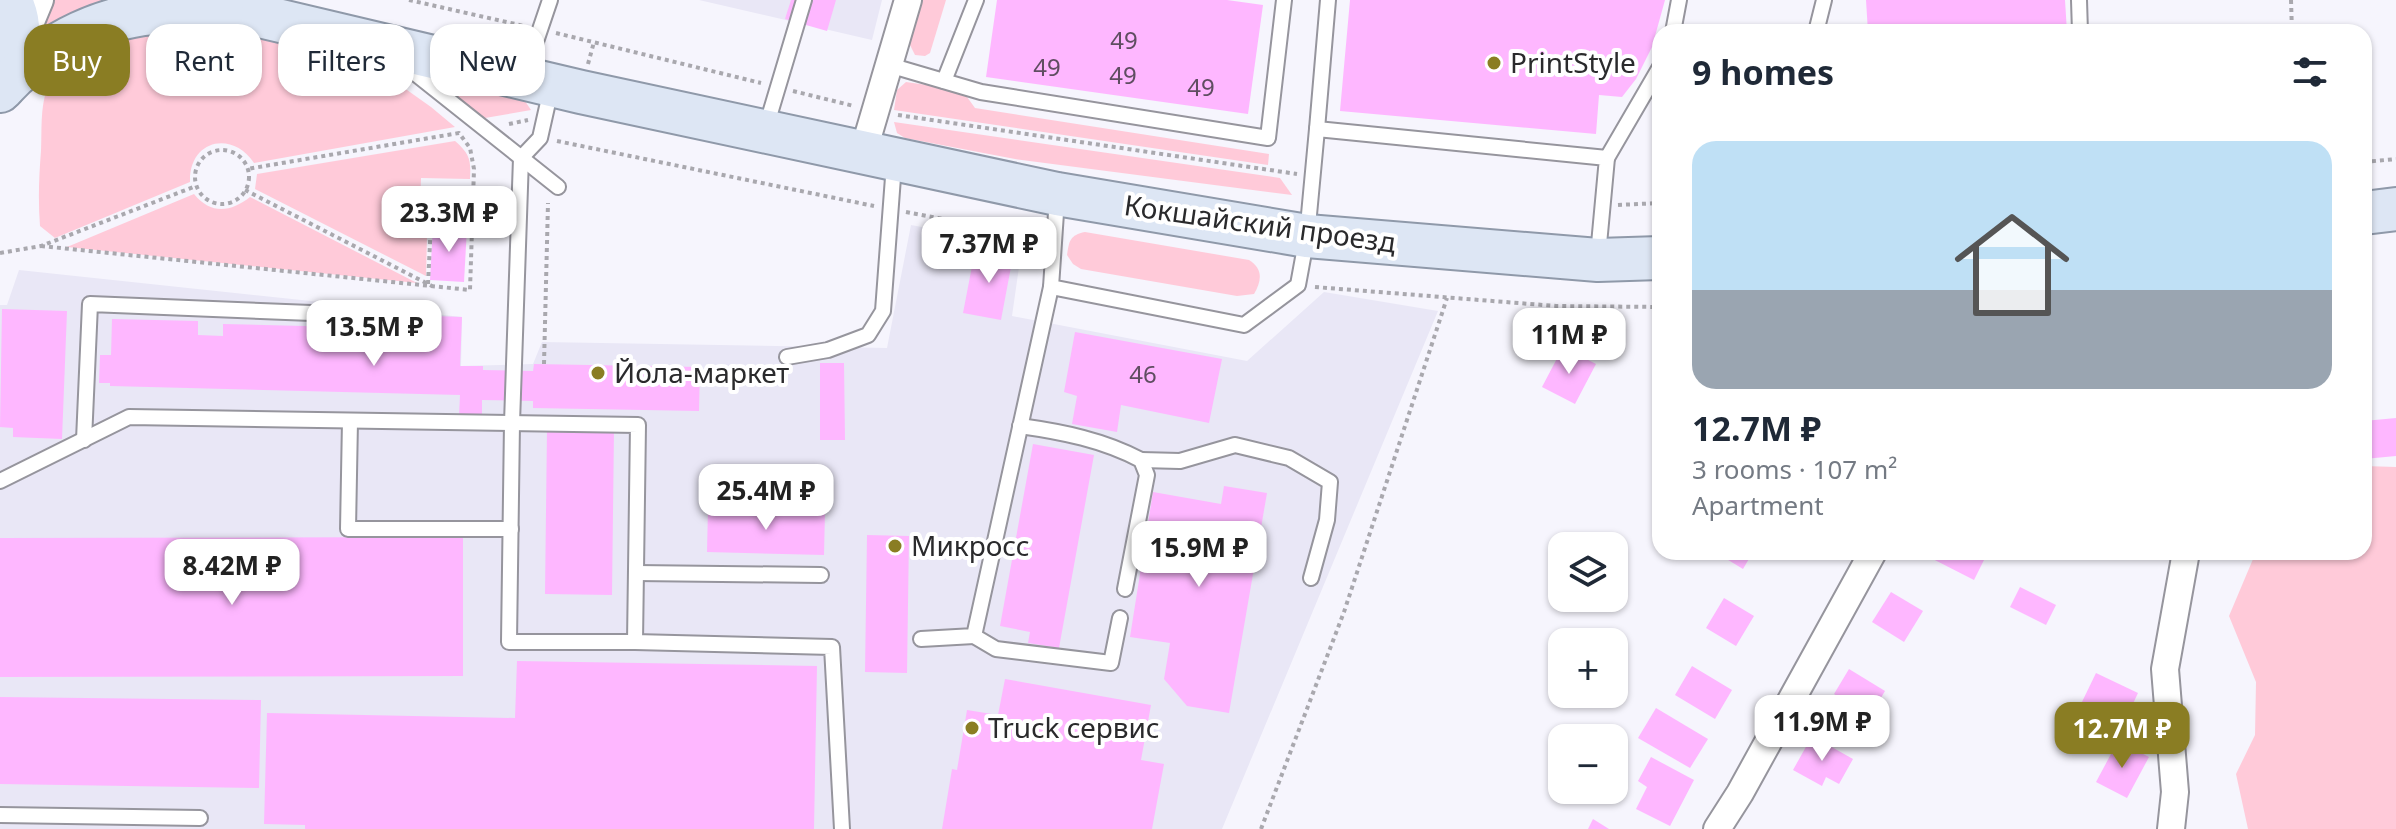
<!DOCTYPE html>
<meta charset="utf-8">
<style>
:root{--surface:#fff;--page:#f6f6f7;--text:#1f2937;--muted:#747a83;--line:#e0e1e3;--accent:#8a7d23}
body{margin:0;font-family:"Noto Sans",sans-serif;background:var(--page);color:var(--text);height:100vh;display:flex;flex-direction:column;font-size:30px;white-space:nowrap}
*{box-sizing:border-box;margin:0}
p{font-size:26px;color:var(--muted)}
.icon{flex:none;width:44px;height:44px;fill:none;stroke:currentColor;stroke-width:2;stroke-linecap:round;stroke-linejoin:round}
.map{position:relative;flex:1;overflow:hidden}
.side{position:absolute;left:1652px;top:24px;width:720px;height:536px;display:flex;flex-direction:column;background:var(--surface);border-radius:24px;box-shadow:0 2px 6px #0004}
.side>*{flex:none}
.top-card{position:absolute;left:24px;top:24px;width:760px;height:72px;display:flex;gap:16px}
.fabs{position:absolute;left:1548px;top:532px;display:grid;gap:16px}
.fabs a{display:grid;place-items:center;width:80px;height:80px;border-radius:16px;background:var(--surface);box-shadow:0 2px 6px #0004;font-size:40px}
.price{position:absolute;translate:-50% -68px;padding:0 18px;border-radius:16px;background:#fff;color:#222;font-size:26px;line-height:52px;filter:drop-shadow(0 2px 4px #0008)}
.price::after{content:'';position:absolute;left:50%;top:48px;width:24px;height:18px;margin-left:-12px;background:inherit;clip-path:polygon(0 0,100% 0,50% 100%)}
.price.selected{background:var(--accent);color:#fff}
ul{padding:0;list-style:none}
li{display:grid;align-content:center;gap:16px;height:424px;padding:0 40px}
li+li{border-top:2px solid var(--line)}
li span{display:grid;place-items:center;height:248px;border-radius:24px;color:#555}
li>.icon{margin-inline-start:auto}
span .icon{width:144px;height:144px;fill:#fffc;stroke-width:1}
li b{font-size:34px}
h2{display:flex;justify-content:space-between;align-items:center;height:96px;padding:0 40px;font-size:34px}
.chip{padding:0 28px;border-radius:24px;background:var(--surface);box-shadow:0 2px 6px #0004;font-size:28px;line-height:72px}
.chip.selected{background:var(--accent);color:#fff}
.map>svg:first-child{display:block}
.built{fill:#e9e7f6}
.green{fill:#ffcad9}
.building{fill:#feb7ff}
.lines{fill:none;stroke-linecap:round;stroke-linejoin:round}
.service-casing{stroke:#96959d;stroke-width:18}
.minor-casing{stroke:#96959d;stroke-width:30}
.primary-casing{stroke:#8f99a9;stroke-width:46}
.path{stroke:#a9a8ae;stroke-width:4;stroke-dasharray:4 4;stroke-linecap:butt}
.service{stroke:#fff;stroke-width:14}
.minor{stroke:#fff;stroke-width:26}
.primary{stroke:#dde6f4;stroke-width:42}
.poi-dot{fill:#8a7d23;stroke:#fff;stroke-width:3}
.labels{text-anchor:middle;stroke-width:8;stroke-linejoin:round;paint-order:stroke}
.number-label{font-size:24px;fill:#5f4d61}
.poi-label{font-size:28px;fill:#2a2a2c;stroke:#fff;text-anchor:start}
.street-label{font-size:28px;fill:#2a2a2c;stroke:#fff}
</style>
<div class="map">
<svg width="2396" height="829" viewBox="0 0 2396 829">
<rect width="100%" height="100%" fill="#f6f5fd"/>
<g class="built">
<polygon points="699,0 882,0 872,40"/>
<polygon points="911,225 1022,246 1012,316 1247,361 1324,292 1438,311 1222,829 0,829 0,305 7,305 19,270 462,317 461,366 533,364 542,342 887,348"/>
</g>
<g class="green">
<polygon points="49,0 148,0 26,48"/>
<polygon points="921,0 946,0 930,53 925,56 915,55 909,43"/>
<path d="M214,27L339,56L376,68L431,107L455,127L254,163C232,130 189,140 190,182L55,238L40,226C38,200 39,176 41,151C42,131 40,108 47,89C71,33 163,31 214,27Z"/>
<polygon points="429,79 525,101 531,110 485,118"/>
<polygon points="906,82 962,90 975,108 1269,154 1268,165 894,110 897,90"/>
<polygon points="894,122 1280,178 1292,195 1015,159 905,138 897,133"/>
<path d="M455,141C470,154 471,160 470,179L421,178L419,235L427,236L426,276L255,189L257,174Z"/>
<path d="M194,194C211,215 231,212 250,197L417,283L67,247Z"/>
<path d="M1085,232L1249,260C1263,269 1262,280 1254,294L1237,296L1081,269L1073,264L1067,255C1069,241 1070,235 1085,232Z"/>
<polygon points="2364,466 2396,467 2396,829 2248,829 2236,774 2255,735 2256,682 2229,616 2256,552 2364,552"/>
</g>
<g class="building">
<polygon points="791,0 836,0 827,31 785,19"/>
<polygon points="997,0 1227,0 1263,5 1248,114 986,77"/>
<polygon points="1350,0 1665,0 1652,47 1636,79 1622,97 1599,95 1596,134 1340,111"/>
<polygon points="1866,0 2065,0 2067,32 1868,32"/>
<polygon points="433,227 467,228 464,282 430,280"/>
<polygon points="992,247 1014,251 1001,320 963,313 973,261 989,264"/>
<polygon points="2,309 67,311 62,439 13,437 13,428 0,427"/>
<polygon points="435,316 462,317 460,366 483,366 483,370 533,371 534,364 700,367 699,411 533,408 533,401 482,400 482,416 459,416 460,395 110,386 110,383 99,383 100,355 111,355 112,319 198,321 198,335 223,336 223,324 384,328 383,348 433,349"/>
<polygon points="1075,332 1222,359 1209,423 1121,405 1117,432 1072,424 1077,396 1064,392"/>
<polygon points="1563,347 1596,364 1575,404 1542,387"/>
<polygon points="820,363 844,363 845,440 820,440"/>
<polygon points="2396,418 2396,456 2364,459 2364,421"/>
<polygon points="547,429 614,430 612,595 545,594"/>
<polygon points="1033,444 1094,455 1059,648 1028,643 1030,632 1000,626"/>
<polygon points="1224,486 1267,493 1229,713 1187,706 1164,679 1170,643 1130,637 1153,492 1221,504"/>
<polygon points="708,508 825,511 824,555 707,552"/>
<polygon points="867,535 909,536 907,673 865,672"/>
<polygon points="463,537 463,676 0,677 0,538"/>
<polygon points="1722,552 1753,552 1743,569 1720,555"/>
<polygon points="1919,552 1988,552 1974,580"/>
<polygon points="2020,587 2056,605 2046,625 2010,607"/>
<polygon points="1891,592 1923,611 1904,642 1872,622"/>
<polygon points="1724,598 1754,616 1736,646 1706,628"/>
<polygon points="517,661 817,666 814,829 305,829 305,825 264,824 267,713 515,718"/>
<polygon points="1692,666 1732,690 1715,719 1675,695"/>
<polygon points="1849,669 1885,691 1870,716 1834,694"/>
<polygon points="2096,673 2138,693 2122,727 2080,706"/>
<polygon points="1005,679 1151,705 1141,760 1164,764 1152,829 942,829 952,769 957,770 967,710 998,715"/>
<polygon points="0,697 261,700 259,788 0,784"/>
<polygon points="1656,708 1708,739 1690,768 1638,738"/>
<polygon points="1812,736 1853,759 1839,784 1826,777 1822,786 1793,770"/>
<polygon points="2118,741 2149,757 2127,798 2096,782"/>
<polygon points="1651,757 1694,780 1670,826 1636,809 1647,787 1638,781"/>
<polygon points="1593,819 1609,829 1588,829"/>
</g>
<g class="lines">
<defs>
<g id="service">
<polyline points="2079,0 2080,32"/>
<polyline points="1673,32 1679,0"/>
<polyline points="1816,32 1824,0"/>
<polyline points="402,63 558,187"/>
<polyline points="889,65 981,92 1268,138 1284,0"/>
<polyline points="525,74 550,0"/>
<polyline points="944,81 976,0"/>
<polyline points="551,89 540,138 521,158 512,423 509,642 635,642"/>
<polyline points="766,127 804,0"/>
<polyline points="1317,129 1328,0"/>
<polyline points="1607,158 1660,67"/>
<polyline points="1057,198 1051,287 1244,325 1298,285 1307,236 1317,129 1607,158 1598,255"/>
<polyline points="787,357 828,350 868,335 883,311 894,164"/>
<polyline points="350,421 348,529 511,529"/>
<path d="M1020,426C1063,432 1103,440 1141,460L1147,475L1125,589"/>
<polyline points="84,440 90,304 362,315"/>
<polyline points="1141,460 1180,461 1235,445 1289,458 1330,482 1327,520 1311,578"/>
<polyline points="0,481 129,417 638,425 635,642 832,647 842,829"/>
<polyline points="636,573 821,575"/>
<polyline points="974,636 996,649 1111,663 1120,618"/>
<polyline points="921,639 974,636 1051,287"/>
<polyline points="0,815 200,818"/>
</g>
<g id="minor">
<polyline points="23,41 40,0"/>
<polyline points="863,153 908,0"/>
<polyline points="1717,829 1740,793 1873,552"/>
<polyline points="2171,829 2175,792 2165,669 2186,552"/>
</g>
<g id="primary">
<polyline points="192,0 581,92 1057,194 1307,236 1598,260 1660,258"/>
<path d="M3,88C16,60 26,29 10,0"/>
<path d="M0,91C38,49 96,18 153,13C176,12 199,15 222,12"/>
<polyline points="2364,213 2396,209"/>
</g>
</defs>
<use href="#service" class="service-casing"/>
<use href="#minor" class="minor-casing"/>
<use href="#primary" class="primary-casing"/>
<g class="path">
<polyline points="409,0 524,26"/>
<polyline points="2291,0 2292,32"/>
<polyline points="556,33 761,83"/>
<polyline points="588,64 594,42"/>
<polyline points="793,91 854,106"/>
<polyline points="898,115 1297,174"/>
<polyline points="509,124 528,120"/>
<polyline points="557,141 874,206"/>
<circle cx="222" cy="177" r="27"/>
<polyline points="2364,162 2396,159"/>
<polyline points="245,190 432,286"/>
<polyline points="1618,205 1660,203"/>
<polyline points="906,212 1039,237"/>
<polyline points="41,246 470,290 474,169 470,148 459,133 247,169"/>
<polyline points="0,253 41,246 196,186"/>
<polyline points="428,284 432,202"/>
<polyline points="1315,287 1556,306 1660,307"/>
<polyline points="544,364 548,203"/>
<polyline points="1261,829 1344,612 1447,298"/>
</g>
<use href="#service" class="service"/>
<use href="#minor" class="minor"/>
<use href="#primary" class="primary"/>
</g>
<g class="poi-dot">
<circle cx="1494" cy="63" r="8"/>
<circle cx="598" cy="373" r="8"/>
<circle cx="895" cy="546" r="8"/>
<circle cx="972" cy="728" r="8"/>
</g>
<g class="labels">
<g class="number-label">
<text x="1124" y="49">49</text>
<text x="1047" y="76">49</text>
<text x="1123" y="84">49</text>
<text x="1201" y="96">49</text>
<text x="1143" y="383">46</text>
</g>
<g class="poi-label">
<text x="1510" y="73">PrintStyle</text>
<text x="614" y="383">Йола-маркет</text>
<text x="911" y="556">Микросс</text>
<text x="988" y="738">Truck сервис</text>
</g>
<g class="street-label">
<text transform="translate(1260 224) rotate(8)" y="10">Кокшайский проезд</text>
</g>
</g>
</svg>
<div class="fabs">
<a><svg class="icon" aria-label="layers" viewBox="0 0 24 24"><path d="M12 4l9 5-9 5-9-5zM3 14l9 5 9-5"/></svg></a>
<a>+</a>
<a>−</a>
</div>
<b class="price" style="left:449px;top:254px">23.3M ₽</b>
<b class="price" style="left:989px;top:285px">7.37M ₽</b>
<b class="price" style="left:374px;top:368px">13.5M ₽</b>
<b class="price" style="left:1569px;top:376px">11M ₽</b>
<b class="price" style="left:766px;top:532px">25.4M ₽</b>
<b class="price" style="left:1199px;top:589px">15.9M ₽</b>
<b class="price" style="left:232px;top:607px">8.42M ₽</b>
<b class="price" style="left:1822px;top:763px">11.9M ₽</b>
<b class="price selected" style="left:2122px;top:770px">12.7M ₽</b>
<div class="top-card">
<a class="chip selected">Buy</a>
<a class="chip">Rent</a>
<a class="chip">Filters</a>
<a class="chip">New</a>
</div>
<section class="side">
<h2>9 homes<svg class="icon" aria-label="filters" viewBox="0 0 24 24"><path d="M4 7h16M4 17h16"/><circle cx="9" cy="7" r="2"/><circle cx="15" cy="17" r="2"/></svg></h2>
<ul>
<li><span style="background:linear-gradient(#bfe0f5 60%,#9aa5b1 0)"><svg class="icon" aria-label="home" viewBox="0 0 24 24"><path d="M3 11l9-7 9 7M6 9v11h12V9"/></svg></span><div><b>12.7M ₽</b><p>3 rooms · 107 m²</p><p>Apartment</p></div></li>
</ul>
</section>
</div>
